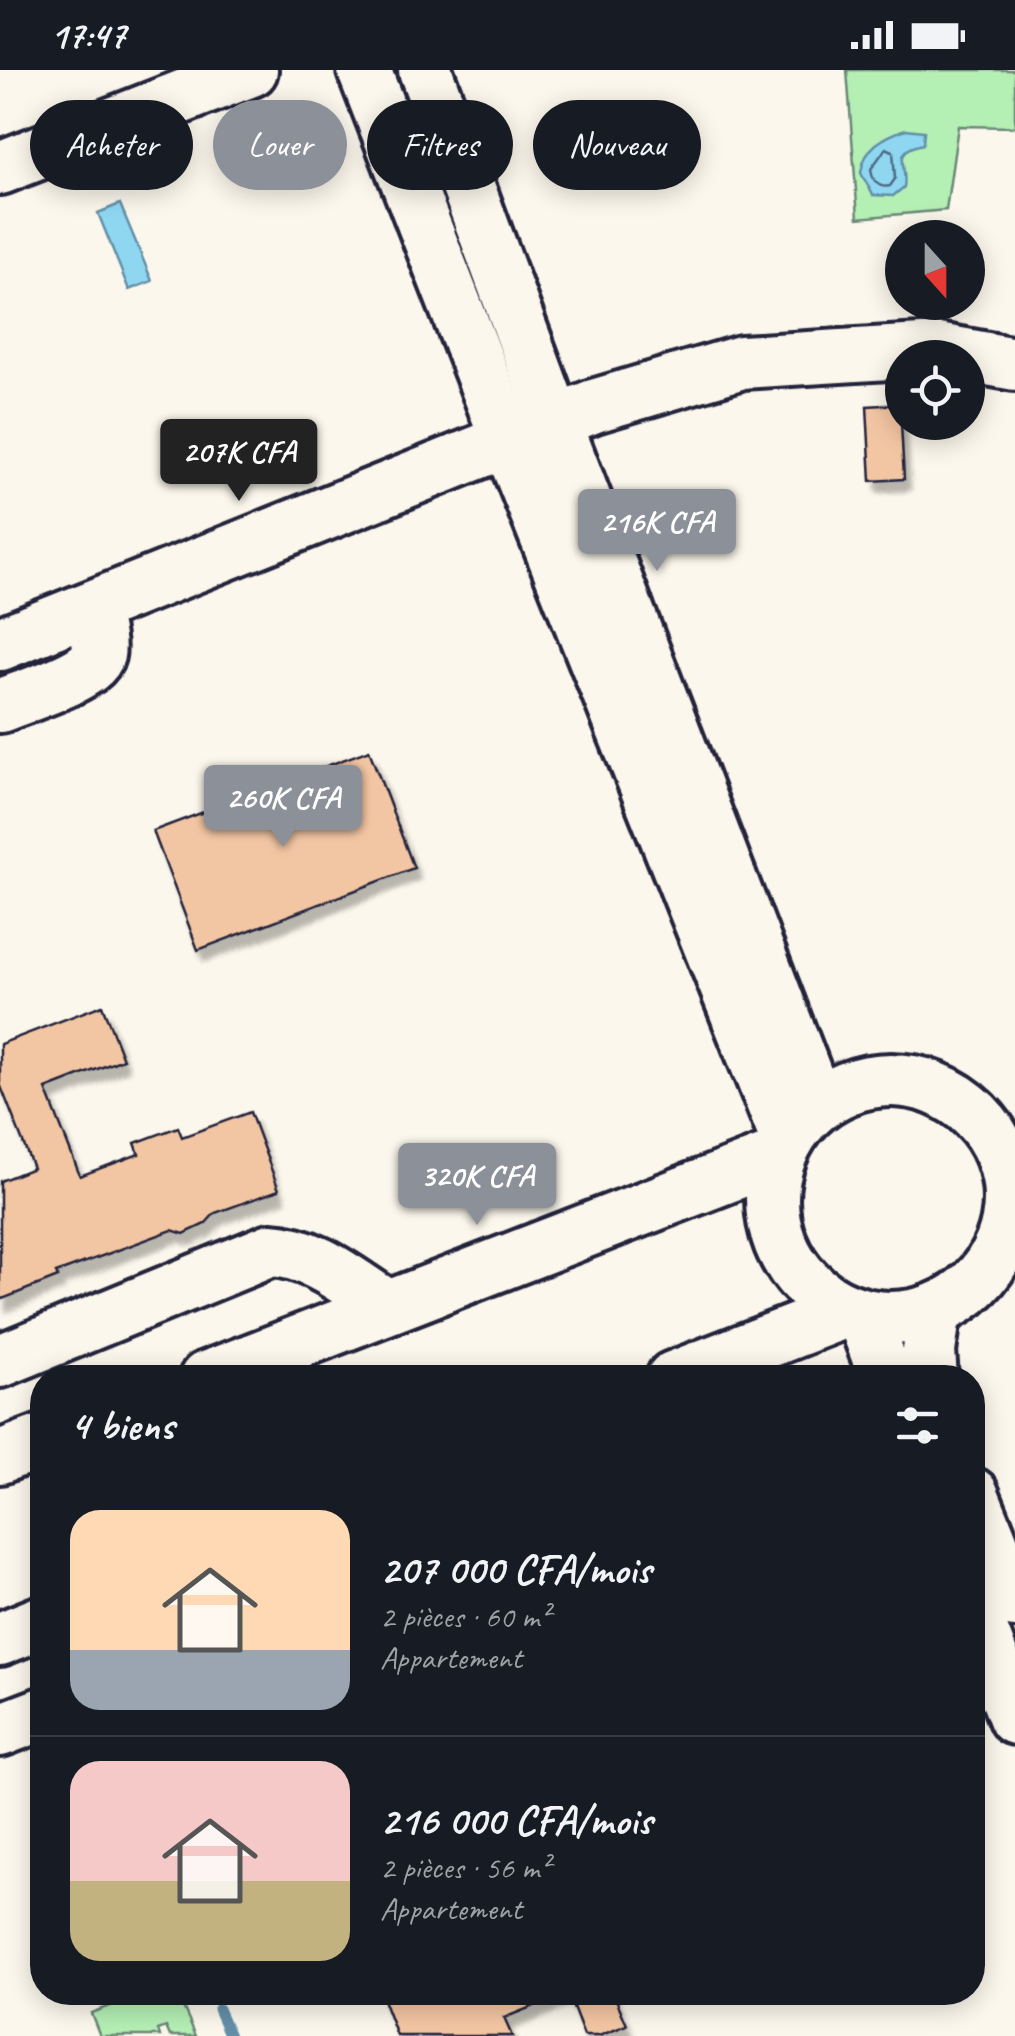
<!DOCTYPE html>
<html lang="fr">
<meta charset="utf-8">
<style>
:root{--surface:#171b24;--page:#20242c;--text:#f1f3f6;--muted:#9ea1a6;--line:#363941;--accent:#8c9099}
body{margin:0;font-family:Caveat,sans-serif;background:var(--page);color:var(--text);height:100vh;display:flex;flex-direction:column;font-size:38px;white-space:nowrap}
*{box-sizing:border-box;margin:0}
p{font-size:32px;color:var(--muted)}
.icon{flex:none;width:55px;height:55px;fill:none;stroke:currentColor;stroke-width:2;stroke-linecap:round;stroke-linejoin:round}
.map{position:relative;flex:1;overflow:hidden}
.drawer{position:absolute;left:30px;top:1295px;width:955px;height:640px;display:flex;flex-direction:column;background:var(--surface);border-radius:40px;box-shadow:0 5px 25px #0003}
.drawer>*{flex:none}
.guide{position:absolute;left:30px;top:30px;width:955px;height:90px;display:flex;gap:20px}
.needle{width:65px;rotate:159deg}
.fabs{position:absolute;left:885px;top:150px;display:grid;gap:20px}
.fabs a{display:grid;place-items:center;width:100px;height:100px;border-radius:50%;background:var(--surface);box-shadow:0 5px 25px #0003;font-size:50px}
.price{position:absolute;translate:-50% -85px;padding:0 22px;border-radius:10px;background:var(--accent);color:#fff;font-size:32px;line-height:65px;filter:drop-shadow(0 2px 5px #0008)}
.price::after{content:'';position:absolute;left:50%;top:60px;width:30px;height:22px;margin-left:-15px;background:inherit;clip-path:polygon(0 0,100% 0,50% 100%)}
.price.selected{background:#222;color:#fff}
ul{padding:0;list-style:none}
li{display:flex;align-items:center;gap:30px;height:250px;padding:0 40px}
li+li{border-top:2px solid var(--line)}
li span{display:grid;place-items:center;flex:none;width:280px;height:200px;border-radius:30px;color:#555}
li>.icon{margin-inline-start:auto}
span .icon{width:120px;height:120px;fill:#fffc;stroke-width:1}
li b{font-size:42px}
h2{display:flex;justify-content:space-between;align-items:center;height:120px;padding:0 40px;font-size:42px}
.chip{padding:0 35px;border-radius:45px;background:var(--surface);box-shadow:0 5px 25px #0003;font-size:35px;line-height:90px}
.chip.selected{background:var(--accent);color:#fff}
.status{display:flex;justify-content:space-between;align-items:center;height:70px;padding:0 50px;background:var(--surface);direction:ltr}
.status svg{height:28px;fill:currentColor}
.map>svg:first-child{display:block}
.green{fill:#b4efb4;stroke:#6b8878;stroke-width:2.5}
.water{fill:#8fd7f1;stroke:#638fa8;stroke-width:2.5}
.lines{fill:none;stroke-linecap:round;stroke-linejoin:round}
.shore{stroke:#4e6a84;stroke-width:2.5}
.stream{stroke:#638fa8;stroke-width:11}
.building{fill:#f3c6a3;stroke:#22223b;stroke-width:2.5;filter:url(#shadow)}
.minor-casing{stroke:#22223b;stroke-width:60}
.minor{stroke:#fbf7ec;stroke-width:52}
</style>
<div class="status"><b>17:47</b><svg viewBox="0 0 49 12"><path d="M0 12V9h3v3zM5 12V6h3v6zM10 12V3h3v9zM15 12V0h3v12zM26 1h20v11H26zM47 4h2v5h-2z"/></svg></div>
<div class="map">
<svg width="1015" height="1966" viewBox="0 0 1015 1966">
<defs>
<filter id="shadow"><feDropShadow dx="6" dy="11" stdDeviation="2.5" flood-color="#0004"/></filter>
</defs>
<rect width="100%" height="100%" fill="#fbf7ec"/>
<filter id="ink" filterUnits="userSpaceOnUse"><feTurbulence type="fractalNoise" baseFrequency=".01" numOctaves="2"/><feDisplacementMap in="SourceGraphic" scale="20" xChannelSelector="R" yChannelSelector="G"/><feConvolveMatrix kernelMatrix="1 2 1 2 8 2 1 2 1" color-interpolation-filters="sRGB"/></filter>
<g filter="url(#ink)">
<g class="green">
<polygon points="847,0 1015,0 1015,57 958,56 946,140 858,148"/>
<polygon points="144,1923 177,1923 196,1966 170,1966 166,1957 158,1960 160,1966 100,1966 91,1943"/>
</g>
<g class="water">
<path d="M906,59L924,61L923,74C890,81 908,95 904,117L893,126L873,125L861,103C864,77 883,67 906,59Z"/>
<polygon points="120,134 152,211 129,220 98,143"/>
</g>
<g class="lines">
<path class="shore" d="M886,78L893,81L895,109L890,116C878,119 872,110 871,99Z"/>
<polyline class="stream" points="218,1939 230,1966"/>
</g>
<g class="building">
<polygon points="900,334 904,409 871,411 867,336"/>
<polygon points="369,680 414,798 198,880 153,761"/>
<polygon points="102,935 123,989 46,1019 80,1106 139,1084 135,1073 178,1057 182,1067 250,1042 279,1120 215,1143 205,1154 184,1164 172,1160 56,1203 58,1207 0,1230 0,1111 33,1098 0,1014 0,974"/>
<polygon points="380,1922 564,1922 564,1924 504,1948 512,1966 397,1966"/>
<polygon points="567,1922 613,1922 627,1955 599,1966 584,1966"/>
</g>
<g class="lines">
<defs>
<g id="minor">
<polyline points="364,0 508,371 787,1069"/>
<polyline points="425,0 555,352 817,1035"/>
<polyline points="0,98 251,0"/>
<polyline points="0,574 594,336 742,292 938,280 1015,294"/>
<path d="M0,636C21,627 93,606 98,585C101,571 94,552 91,538"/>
<circle cx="891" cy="1129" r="119"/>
<polyline points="863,1246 886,1308"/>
<path d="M0,1291L271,1180C315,1182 351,1214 388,1237"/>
<polyline points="206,1308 779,1086"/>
<polyline points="673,1308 846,1241"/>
<polyline points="931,1308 929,1281 935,1240"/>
<polyline points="0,1387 42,1371"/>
<polyline points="972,1424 1015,1531"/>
<polyline points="972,1536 1015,1648"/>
<polyline points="0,1569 42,1552"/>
<polyline points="0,1660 42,1644"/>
</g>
</defs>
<use href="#minor" class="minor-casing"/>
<use href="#minor" class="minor"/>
</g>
</g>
</svg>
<div class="fabs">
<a><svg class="needle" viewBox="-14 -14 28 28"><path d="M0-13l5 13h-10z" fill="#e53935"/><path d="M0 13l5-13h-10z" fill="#9ea1a6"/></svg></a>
<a><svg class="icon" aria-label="locate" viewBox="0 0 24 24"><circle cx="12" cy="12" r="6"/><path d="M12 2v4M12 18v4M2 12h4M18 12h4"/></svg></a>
</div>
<b class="price selected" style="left:239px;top:434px">207K CFA</b>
<b class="price" style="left:657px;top:504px">216K CFA</b>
<b class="price" style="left:283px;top:780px">260K CFA</b>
<b class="price" style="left:477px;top:1158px">320K CFA</b>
<div class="guide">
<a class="chip">Acheter</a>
<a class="chip selected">Louer</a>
<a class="chip">Filtres</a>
<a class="chip">Nouveau</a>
</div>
<section class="drawer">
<h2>4 biens<svg class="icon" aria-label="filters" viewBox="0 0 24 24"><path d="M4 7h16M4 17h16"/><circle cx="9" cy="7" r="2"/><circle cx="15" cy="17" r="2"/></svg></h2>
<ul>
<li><span style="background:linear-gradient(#ffd9b3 70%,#9aa5b1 0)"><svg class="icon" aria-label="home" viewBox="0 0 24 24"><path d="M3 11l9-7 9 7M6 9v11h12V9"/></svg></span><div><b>207 000 CFA/mois</b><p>2 pièces · 60 m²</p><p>Appartement</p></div></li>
<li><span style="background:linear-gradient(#f6c9c9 60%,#c2b280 0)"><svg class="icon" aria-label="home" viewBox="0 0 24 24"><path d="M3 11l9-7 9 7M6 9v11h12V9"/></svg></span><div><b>216 000 CFA/mois</b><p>2 pièces · 56 m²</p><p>Appartement</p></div></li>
</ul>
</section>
</div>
